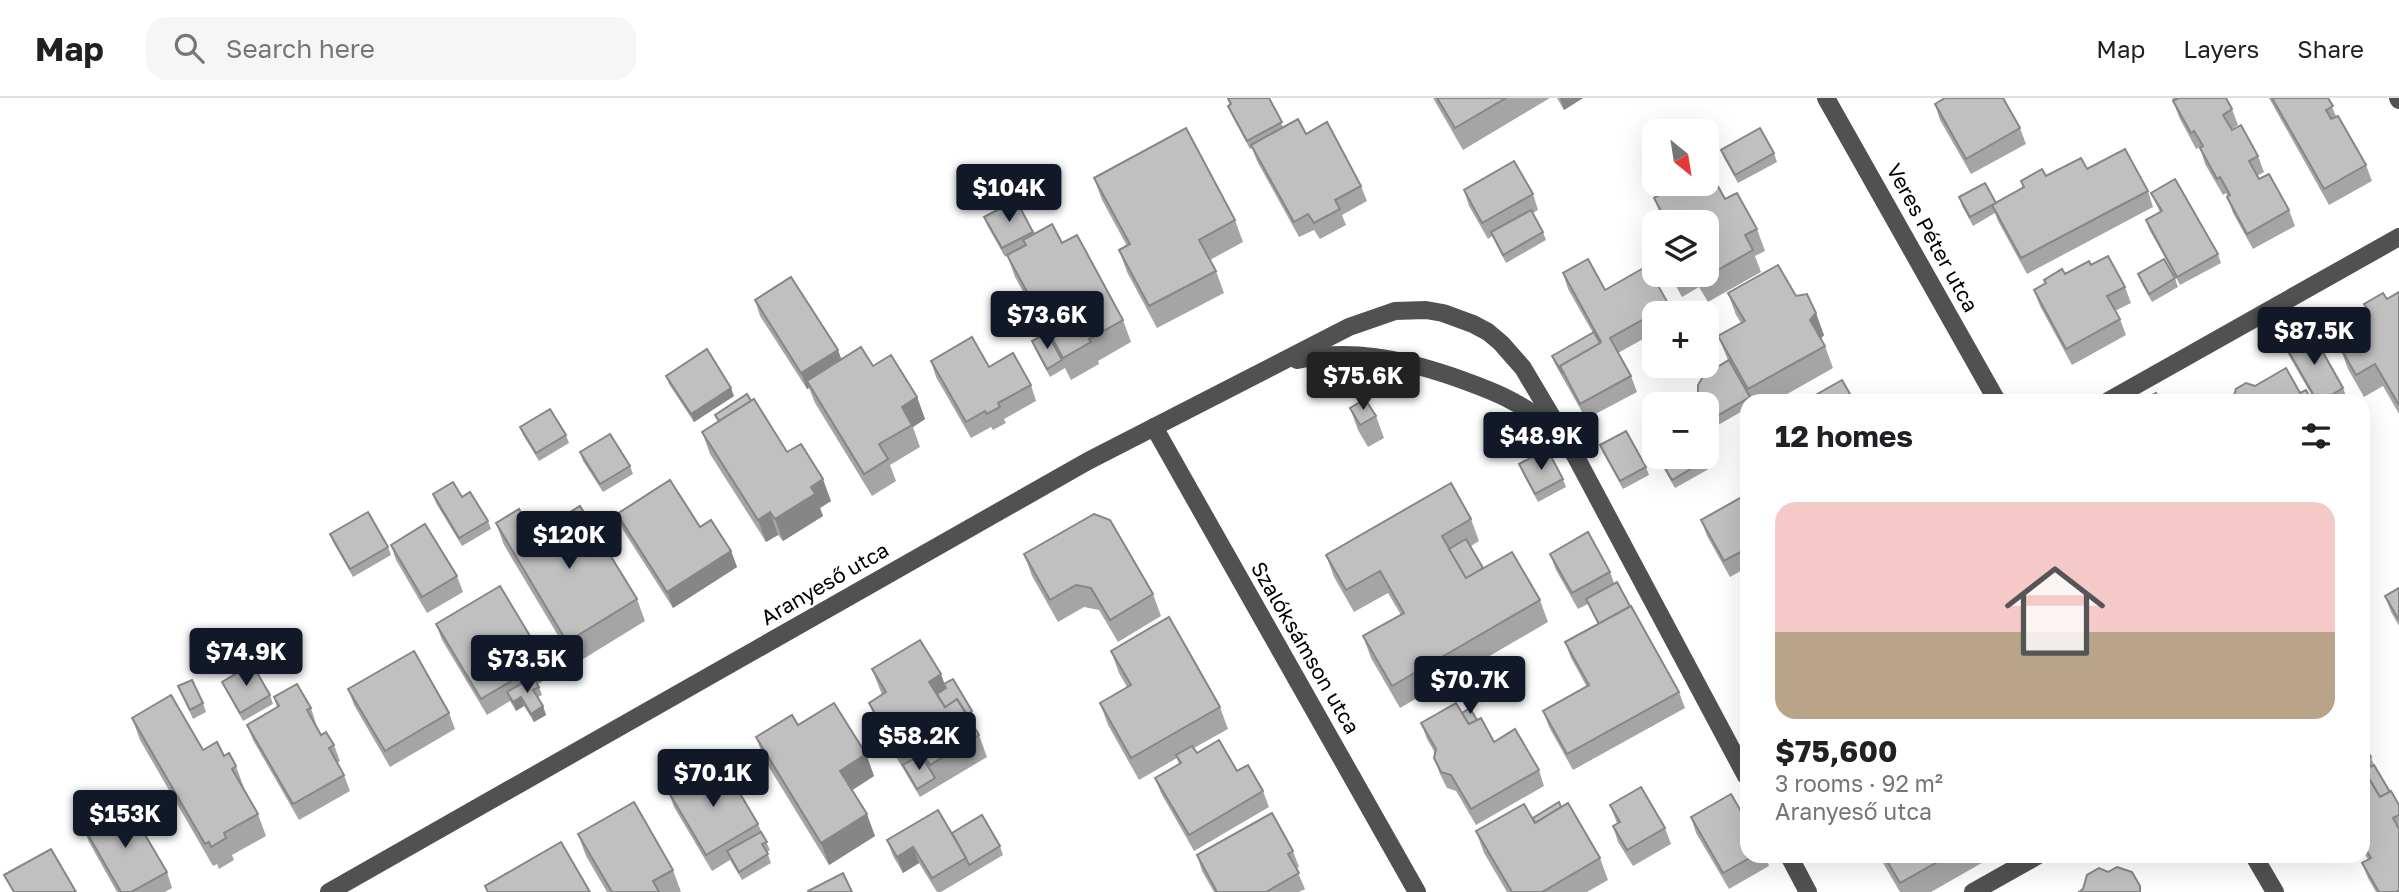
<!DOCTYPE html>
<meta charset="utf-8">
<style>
:root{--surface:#fff;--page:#f6f6f6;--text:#202124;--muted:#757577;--line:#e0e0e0;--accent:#111827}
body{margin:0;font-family:"Golos Text",sans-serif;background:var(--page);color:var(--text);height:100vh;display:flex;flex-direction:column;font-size:26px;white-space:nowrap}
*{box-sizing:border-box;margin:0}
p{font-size:23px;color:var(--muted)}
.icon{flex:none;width:38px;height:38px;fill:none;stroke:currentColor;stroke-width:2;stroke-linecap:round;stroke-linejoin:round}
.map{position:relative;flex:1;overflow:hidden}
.drawer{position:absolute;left:1740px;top:296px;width:630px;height:469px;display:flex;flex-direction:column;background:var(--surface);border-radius:21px;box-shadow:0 7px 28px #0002}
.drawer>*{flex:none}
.needle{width:46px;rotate:150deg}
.fabs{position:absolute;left:1642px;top:21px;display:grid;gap:14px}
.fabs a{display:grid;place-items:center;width:77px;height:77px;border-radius:14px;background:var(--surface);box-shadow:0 7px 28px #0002;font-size:35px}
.price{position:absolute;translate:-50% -60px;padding:0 16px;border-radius:7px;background:var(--accent);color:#fff;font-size:23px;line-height:46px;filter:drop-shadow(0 2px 4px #0008)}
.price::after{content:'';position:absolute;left:50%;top:42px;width:21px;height:16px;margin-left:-10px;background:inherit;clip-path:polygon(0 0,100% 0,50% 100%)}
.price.selected{background:#222;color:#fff}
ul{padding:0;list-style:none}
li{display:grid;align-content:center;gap:14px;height:371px;padding:0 35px}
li+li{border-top:2px solid var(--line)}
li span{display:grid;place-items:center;height:217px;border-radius:21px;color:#555}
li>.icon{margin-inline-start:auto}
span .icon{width:126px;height:126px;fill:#fffc;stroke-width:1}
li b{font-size:30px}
h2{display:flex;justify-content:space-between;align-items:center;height:84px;padding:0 35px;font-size:30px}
header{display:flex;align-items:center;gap:42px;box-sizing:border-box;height:98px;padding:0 35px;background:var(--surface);border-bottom:2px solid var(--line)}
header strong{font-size:33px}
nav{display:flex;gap:38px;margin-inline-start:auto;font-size:24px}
.search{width:490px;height:63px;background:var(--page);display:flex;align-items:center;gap:18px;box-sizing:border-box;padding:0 24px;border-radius:21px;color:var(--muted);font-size:26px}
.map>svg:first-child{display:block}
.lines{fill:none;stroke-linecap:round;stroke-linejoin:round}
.minor{stroke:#515151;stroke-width:18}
.wall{fill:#a5a5a5}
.shaded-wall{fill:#868686}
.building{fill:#c0c0c0;stroke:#868686;stroke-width:2}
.labels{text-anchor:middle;stroke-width:5;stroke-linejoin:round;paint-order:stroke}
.street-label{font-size:21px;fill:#000;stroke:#fff}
</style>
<header>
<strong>Map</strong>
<div class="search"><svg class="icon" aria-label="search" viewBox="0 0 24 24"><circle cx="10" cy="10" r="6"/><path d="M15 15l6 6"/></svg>Search here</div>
<nav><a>Map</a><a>Layers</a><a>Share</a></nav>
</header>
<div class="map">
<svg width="2399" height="794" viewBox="0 0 2399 794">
<rect width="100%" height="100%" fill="#fff"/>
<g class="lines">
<g class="minor">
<polyline points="1826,0 1997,303"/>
<polyline points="2398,0 2399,2"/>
<path d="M1297,262C1351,250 1400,261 1451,278C1491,292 1524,304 1555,334"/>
<polyline points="2108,303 2399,139"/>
<polyline points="1154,329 1417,794"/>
<polyline points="1789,758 1808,794"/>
<polyline points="2254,758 2275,794"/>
<polyline points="329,794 1088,363 1349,229 1395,213 1426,212 1443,215 1473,226 1488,234 1501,245 1523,270 1577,361 1746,678"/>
<polyline points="1973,794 2037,758"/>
</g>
</g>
<g class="wall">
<polygon points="1227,0 1269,0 1283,29 1306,36 1361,88 1367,103 1342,117 1346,127 1320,141 1314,132 1299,139 1257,63 1252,50 1250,51 1231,16 1228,8 1230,7"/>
<polygon points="1433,0 1550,0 1463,52"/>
<polygon points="1557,0 1583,0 1564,12"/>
<polygon points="2172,0 2226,0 2232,11 2238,27 2232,31 2258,58 2264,74 2257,78 2259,81 2289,112 2295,128 2253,151 2233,115 2226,95 2223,97 2205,66 2200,49 2196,51 2179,19"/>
<polygon points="2269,0 2328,0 2336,18 2366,67 2372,83 2329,107"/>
<polygon points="1935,6 2020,30 2026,46 1971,76 1940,22"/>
<polygon points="1721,52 1774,55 1777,64 1738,85 1724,60"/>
<polygon points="2087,71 2148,93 2153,109 2027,176 1998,123 1995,115 1973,128 1962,108 1959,99 1996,105 2023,90 2021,83"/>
<polygon points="1094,80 1235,122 1243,144 1210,162 1216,173 1224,195 1157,230 1127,174 1119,152 1127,148 1102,102"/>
<polygon points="1464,92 1533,96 1538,112 1533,115 1543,134 1546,142 1506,165 1492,138 1488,141 1469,108"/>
<polygon points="2151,95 2218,156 2221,165 2180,187 2149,131 2146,122 2160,114"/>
<polygon points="1654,100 1725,101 1757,131 1765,153 1755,158 1761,174 1708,204 1699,189 1682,199 1670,177 1706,177 1706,124 1663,124"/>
<polygon points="984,119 1033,134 1034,136 1062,145 1123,222 1131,244 1098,263 1099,266 1071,282 1065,270 1050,279 1035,251 1032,243 1046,236 1015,179 1007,157 1005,159 987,127"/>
<polygon points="2091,167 2125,189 2131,205 2115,213 2120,221 2126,237 2072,267 2040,208 2034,192 2045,186 2044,182 2065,176"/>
<polygon points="1563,175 1605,192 1669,207 1672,215 1654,215 1654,235 1618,255 1631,278 1637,294 1586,321 1555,266 1552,258 1593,235 1568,191"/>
<polygon points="2138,176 2175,180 2178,189 2152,204 2141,184"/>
<polygon points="2399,194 2399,316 2383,288 2364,299 2348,271 2340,249 2356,240 2350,223 2367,213 2364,206 2387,201"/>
<polygon points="1728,195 1796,198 1824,237 1820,241 1825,248 1833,270 1775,303 1746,303 1746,311 1706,334 1706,306 1728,262 1718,238 1741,225 1736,217"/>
<polygon points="755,202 841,262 873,268 917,299 925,321 913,329 920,349 890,367 896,383 872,398 815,305 809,290 807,291 760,218"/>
<polygon points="2285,247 2343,290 2346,298 2338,303 2315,303 2288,256"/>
<polygon points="931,263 989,269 1031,287 1036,303 1004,321 1006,325 993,332 991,329 971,340 936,279"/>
<polygon points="666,278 734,298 694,324 669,286"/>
<polygon points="1350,310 1376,318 1384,340 1368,349 1358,332"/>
<polygon points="715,317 787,354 831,403 820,410 823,418 783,443 778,437 766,444 710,356 702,334 718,324"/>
<polygon points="520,329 566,337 569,345 539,363 523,337"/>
<polygon points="1600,347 1646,369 1649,377 1623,391 1603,355"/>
<polygon points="580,354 630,368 633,376 603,394 583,363"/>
<polygon points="1706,359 1709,365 1707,372 1675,390 1664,371 1661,363"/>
<polygon points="1519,366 1563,381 1566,389 1538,404 1522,374"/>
<polygon points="433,396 462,399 488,423 491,431 462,448 436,405"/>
<polygon points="1746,407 1746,470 1730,479 1707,438 1701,422"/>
<polygon points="617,416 700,429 731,453 737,469 673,510 623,432"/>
<polygon points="1471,421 1479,443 1471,448 1483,470 1540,502 1548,524 1400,610 1371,560 1363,538 1401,517 1388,495 1354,514 1334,479 1326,457"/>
<polygon points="496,425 539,444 552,436 549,427 637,501 645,523 575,566 504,447"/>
<polygon points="330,436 388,449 391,457 353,479 333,444"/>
<polygon points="391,447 457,478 463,494 427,515 396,462"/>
<polygon points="1024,456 1153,496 1161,518 1118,544 1099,512 1084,509 1058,524 1032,478"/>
<polygon points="1550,456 1610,474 1614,485 1679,594 1685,610 1573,672 1549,629 1543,613 1587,589 1571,560 1565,544 1598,526 1588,506 1578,511 1556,472"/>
<polygon points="2399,490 2399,528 2391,514 2385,498"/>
<polygon points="436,526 545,563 550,579 538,586 542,597 538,599 543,608 546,617 534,624 524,608 516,613 510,603 487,617 442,542"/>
<polygon points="1111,553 1220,609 1228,631 1194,650 1197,655 1237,673 1263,693 1269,709 1194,753 1161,695 1155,680 1179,666 1177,660 1139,682 1108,627 1100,605 1127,589 1119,575"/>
<polygon points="872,571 944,586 972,613 975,621 971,624 979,637 987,659 920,699 877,627 869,605 882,597"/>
<polygon points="222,584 270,597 273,606 243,623 226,592"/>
<polygon points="178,588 203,605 206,614 193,621"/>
<polygon points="348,591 449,615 455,631 390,669 354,607"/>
<polygon points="274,599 311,610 316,626 315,626 321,637 334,647 340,663 337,665 344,677 350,693 299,722 253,642 247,627 277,609"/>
<polygon points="1462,615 1477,622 1494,644 1539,672 1544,688 1476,727 1456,693 1447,690 1440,676 1434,660 1435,655 1427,641 1421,625"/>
<polygon points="132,620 203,652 224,658 236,668 244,690 243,691 258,716 266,738 232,757 234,762 219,771 217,766 213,768 140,642"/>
<polygon points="798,627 866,656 874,678 852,692 875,738 829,767 764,661 756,639"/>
<polygon points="2362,645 2371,659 2374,667 2399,707 2399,794 2376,794 2368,780 2362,765 2368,761 2365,757 2356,762 2354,758 2362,758"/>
<polygon points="697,681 758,726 770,752 767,754 771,765 742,782 730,762 712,773 674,709 668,693"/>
<polygon points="1610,707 1665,730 1671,746 1633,768 1618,744 1613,728 1617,725"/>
<polygon points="119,708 167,774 172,790 165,794 117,794 89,744 80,721"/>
<polygon points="1561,709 1600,760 1608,782 1587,794 1507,794 1484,755 1476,733 1533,720"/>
<polygon points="1691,719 1746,758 1766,758 1769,768 1729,791 1696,735"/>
<polygon points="952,735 1000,748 1003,757 941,794 937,794 919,765 903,775 893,758 887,742"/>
<polygon points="578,736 673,772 681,794 607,794 586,758"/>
<polygon points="1293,753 1299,769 1296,770 1305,791 1299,794 1214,794 1202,773 1197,757"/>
<polygon points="1879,758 1994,758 1931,794 1900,794"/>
</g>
<g class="shaded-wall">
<polygon points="1560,0 1583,0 1564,12"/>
<polygon points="1816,215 1824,237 1818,244 1810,222"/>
<polygon points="838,252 844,268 807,283 809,290 807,291 801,275"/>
<polygon points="731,290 734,298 694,324 691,316"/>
<polygon points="917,299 925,321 913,329 902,309"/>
<polygon points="1705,359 1706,359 1709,365 1707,372 1704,363"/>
<polygon points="823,381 831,403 820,410 823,418 783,443 775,421 811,389"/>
<polygon points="770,414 778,437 766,444 758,422"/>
<polygon points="731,453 737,469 673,510 667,494"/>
<polygon points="941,576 949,598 939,605 929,584"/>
<polygon points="521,599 524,608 516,613 513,604"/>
<polygon points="543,608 546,617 534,624 531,616"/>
<polygon points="866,656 874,678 848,695 840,673"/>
<polygon points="867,716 875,738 829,767 821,745"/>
<polygon points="913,749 919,765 903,775 897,759"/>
</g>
<g class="building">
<polygon points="1228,0 1269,0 1282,24 1247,43 1228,8 1231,6"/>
<polygon points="1437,0 1506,0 1455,30"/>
<polygon points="1945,0 2003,0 2020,30 1966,61 1935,6"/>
<polygon points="2176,0 2226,0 2232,11 2223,17 2232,32 2241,27 2258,58 2249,63 2259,81 2269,76 2289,112 2247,136 2227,99 2230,97 2220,79 2217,81 2200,50 2203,48 2194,33 2191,35 2173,3 2177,1"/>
<polygon points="2272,0 2328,0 2333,8 2326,12 2329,17 2331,21 2338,18 2366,67 2324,91"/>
<polygon points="1298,21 1306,36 1327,24 1361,88 1335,102 1340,111 1314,125 1308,116 1294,124 1251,47"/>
<polygon points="1186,30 1235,122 1199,142 1216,173 1149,208 1119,152 1130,146 1094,80"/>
<polygon points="1760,30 1774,55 1735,77 1721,52"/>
<polygon points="2125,51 2148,93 2021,160 1992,107 2024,89 2021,83 2042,71 2046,78 2081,60 2087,71"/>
<polygon points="1514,63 1533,96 1482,125 1464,92"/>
<polygon points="1708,70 1725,101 1737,95 1757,131 1745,137 1753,152 1700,182 1697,177 1706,177 1706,124 1667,124 1654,100 1679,86 1706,86 1706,71"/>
<polygon points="2175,81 2218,156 2177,179 2146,122 2162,113 2151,95"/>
<polygon points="1985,85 1996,105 1970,119 1959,99"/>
<polygon points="1016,102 1033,134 1002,150 984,119"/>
<polygon points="1531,112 1543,134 1503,157 1491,134"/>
<polygon points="1052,126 1062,145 1077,137 1123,222 1089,241 1091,244 1063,260 1007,157 1026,147 1023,142"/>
<polygon points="2108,158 2125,189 2107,198 2120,221 2066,251 2034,192 2046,185 2044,182 2062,171 2065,176 2089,163 2091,167"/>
<polygon points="1588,161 1605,192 1647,168 1669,207 1610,240 1631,278 1580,306 1560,268 1601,244 1563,175"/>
<polygon points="2164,161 2175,180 2149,196 2138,176"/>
<polygon points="1778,167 1796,198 1807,196 1816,215 1810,222 1825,248 1748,291 1718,238 1745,223 1728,195"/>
<polygon points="791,179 838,252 801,275 755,202"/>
<polygon points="2399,194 2399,307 2375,266 2356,277 2340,249 2358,238 2350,223 2368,212 2364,206 2383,195 2387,201"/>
<polygon points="2311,233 2343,290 2321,303 2317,303 2285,247"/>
<polygon points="1594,234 1600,245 1560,268 1563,276 1552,258"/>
<polygon points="1047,235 1062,262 1047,271 1032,243"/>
<polygon points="972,239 989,269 1013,255 1031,287 998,305 1000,309 987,316 985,313 966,324 931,263"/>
<polygon points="861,249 873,268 891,257 917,299 902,309 912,327 879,346 888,361 864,376 807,283"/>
<polygon points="707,251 731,290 691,316 666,278"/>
<polygon points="1729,262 1750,299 1706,324 1706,306 1689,306 1698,301 1698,287 1704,277"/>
<polygon points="2286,270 2300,295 2306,292 2312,303 2234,303 2233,301 2236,291 2246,285 2255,288"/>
<polygon points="1842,282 1854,303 1805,303"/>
<polygon points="2156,295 2160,303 2142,303"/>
<polygon points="747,296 751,303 719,323 715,317"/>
<polygon points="754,301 787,354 801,346 823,381 811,389 815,396 775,421 770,414 758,422 702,334"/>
<polygon points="1365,301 1376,318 1360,327 1350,310"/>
<polygon points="550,311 566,337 536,355 520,329"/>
<polygon points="1626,333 1646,369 1620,383 1600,347"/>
<polygon points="610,336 630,368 600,386 580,354"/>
<polygon points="1547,351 1563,381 1535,396 1519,366"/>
<polygon points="1667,359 1705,359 1704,363 1672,382 1661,363"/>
<polygon points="670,382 700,429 711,422 731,453 667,494 617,416"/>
<polygon points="453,384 462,399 470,394 488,423 459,440 433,396"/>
<polygon points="1451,385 1471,421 1442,438 1466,480 1512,454 1540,502 1392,588 1363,538 1404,515 1380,473 1346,492 1326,457"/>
<polygon points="1742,399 1746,407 1746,451 1724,463 1701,422"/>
<polygon points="580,408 637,501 567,544 496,425 519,411 539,444 554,436 549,427"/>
<polygon points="368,414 388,449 350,471 330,436"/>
<polygon points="1094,416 1110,422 1153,496 1110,522 1091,490 1076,487 1050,502 1024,456"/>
<polygon points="425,426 457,478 422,499 391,447"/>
<polygon points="1588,434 1610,474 1572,495 1550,456"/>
<polygon points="1466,441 1483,470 1466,480 1449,451"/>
<polygon points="1617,484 1630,508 1599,526 1586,501"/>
<polygon points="500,488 545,563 481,601 436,526"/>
<polygon points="2399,490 2399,522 2385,498"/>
<polygon points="1631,508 1679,594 1567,656 1543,613 1589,587 1565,544"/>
<polygon points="1169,519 1220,609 1131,660 1100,605 1131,587 1111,553"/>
<polygon points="920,542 941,576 929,584 945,609 957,601 979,637 930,667 916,643 898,654 869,605 886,594 872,571"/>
<polygon points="414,553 449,615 385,653 348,591"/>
<polygon points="252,566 270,597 240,615 222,584"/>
<polygon points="533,579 539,589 533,592 543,608 531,616 521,599 513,604 507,594"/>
<polygon points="953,581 972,613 967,616 957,601 945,609 937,596 946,590 944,586"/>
<polygon points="192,582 203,605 190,612 178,588"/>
<polygon points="297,586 311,610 307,612 321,637 326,634 334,647 329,650 344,677 293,706 247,627 279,608 274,599"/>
<polygon points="171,597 203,652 217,644 224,658 229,655 236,668 232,671 258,716 224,735 226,740 211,749 209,744 205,746 132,620"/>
<polygon points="834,605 866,656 840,673 867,716 821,745 756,639 792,617 798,627"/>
<polygon points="1456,605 1469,626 1481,620 1494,644 1515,631 1539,672 1471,711 1451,677 1441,674 1434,660 1436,651 1421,625"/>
<polygon points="1470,610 1477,622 1469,626 1462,615"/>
<polygon points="1219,642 1237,673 1248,667 1263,693 1189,737 1155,680 1181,665 1176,657 1192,648 1197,655"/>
<polygon points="2362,645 2371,659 2362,664"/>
<polygon points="921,657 935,680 917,691 903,667"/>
<polygon points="723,667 758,726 706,757 668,693 695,677 697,681"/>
<polygon points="2374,667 2390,694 2380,699 2364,672"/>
<polygon points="2362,669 2380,699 2391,693 2399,707 2399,717 2393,720 2399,731 2399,792 2396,794 2379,794 2362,765 2371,760 2362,746"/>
<polygon points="1641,689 1665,730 1627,752 1613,728 1620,724 1610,707"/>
<polygon points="1731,696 1746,722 1746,758 1753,758 1723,775 1691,719"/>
<polygon points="115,701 119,708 84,728 80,721"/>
<polygon points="634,704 673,772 653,783 659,794 612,794 578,736"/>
<polygon points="1559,704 1561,709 1535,725 1533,720"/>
<polygon points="1568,705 1600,760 1542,794 1512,794 1476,733 1524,706 1535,725"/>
<polygon points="122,706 137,733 141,730 167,774 131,794 121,794 83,728"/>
<polygon points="938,712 966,760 932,780 913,749 897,759 887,742"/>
<polygon points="1272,715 1293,753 1288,756 1299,775 1266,794 1217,794 1197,757"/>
<polygon points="982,717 1000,748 969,767 966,760 952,735"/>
<polygon points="761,734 767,744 762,746 768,756 739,774 727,753"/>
<polygon points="561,744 590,794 488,794 485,788"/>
<polygon points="51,751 76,794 14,794 4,777"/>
<polygon points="1884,758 1948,758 1900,785"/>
<polygon points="2117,769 2132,774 2140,788 2140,794 2079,794 2083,791 2087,777 2099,770 2108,774"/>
<polygon points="843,775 852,794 809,794 808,793"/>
</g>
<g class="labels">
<g class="street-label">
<text transform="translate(1932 140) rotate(61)" y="7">Veres Péter utca</text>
<text transform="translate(825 486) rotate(-30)" y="7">Aranyeső utca</text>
<text transform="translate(1305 550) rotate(60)" y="7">Szalóksámson utca</text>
</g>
</g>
</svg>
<div class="fabs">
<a><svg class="needle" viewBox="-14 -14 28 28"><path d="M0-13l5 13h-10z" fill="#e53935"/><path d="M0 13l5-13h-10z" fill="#757577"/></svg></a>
<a><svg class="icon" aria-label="layers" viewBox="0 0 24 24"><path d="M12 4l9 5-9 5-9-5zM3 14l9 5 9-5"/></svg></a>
<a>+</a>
<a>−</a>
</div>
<b class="price" style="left:1009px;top:126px">$104K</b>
<b class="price" style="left:1047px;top:253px">$73.6K</b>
<b class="price" style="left:2314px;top:269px">$87.5K</b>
<b class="price selected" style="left:1363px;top:314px">$75.6K</b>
<b class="price" style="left:1541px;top:374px">$48.9K</b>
<b class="price" style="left:569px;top:473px">$120K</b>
<b class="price" style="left:246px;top:590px">$74.9K</b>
<b class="price" style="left:527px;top:597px">$73.5K</b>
<b class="price" style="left:1470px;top:618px">$70.7K</b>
<b class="price" style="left:919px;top:674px">$58.2K</b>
<b class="price" style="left:713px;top:711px">$70.1K</b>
<b class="price" style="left:125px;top:752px">$153K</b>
<section class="drawer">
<h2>12 homes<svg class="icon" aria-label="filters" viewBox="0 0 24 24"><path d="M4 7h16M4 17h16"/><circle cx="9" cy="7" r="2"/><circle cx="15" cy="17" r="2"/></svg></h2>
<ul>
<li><span style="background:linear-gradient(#f6c9c9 60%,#b9a48a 0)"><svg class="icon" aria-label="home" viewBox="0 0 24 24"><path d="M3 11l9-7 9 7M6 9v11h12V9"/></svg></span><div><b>$75,600</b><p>3 rooms · 92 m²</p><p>Aranyeső utca</p></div></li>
</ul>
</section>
</div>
